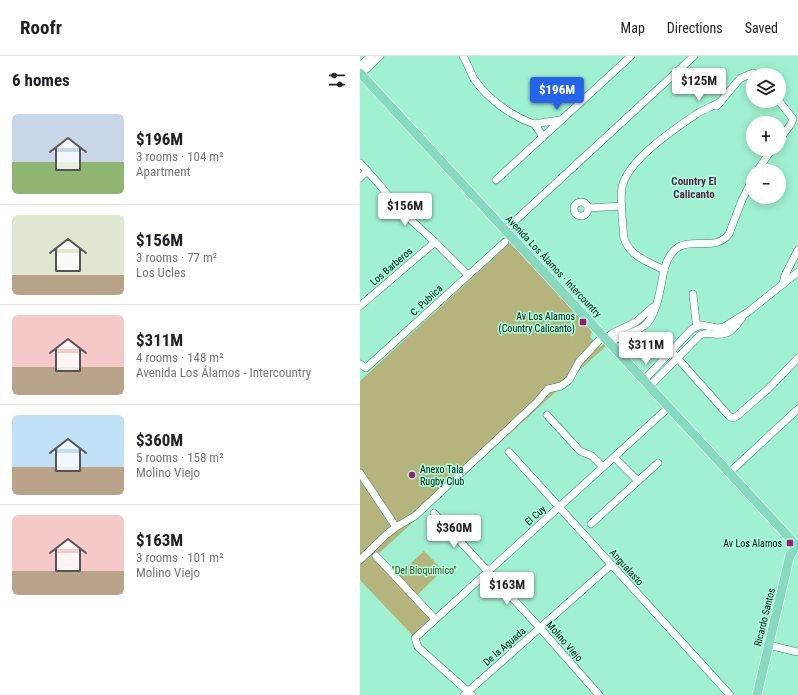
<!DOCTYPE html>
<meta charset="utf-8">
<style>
:root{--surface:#fff;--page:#f6f6f6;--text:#202124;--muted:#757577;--line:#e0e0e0;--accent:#2563eb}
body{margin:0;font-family:"Roboto Condensed",sans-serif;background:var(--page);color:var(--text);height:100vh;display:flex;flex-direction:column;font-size:15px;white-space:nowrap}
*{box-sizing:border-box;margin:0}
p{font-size:13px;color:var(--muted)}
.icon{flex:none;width:22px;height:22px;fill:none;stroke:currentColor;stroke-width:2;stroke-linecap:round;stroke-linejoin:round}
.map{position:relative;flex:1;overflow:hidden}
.side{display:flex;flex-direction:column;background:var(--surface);width:360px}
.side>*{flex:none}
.buttons{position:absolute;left:386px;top:12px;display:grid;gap:8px}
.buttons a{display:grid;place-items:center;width:40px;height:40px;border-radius:50%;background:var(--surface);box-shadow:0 2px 10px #0003;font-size:20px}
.price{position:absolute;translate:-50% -34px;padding:0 9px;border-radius:4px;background:#fff;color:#222;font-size:13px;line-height:26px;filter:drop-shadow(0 1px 2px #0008)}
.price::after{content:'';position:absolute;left:50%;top:24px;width:12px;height:9px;margin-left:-6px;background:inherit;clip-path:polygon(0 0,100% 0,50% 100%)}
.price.on{background:var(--accent);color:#fff}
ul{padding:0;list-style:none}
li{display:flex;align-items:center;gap:12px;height:100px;padding:0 12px}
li+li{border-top:1px solid var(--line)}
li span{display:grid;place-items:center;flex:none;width:112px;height:80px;border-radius:6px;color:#555}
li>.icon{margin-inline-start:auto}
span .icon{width:48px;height:48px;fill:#fffc;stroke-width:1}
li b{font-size:17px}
h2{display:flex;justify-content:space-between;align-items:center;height:48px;padding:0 12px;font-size:17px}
header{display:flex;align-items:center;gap:24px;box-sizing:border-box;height:56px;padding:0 20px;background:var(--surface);border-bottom:1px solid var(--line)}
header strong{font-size:19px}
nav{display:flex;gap:22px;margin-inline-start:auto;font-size:14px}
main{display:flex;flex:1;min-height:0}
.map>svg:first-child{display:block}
.green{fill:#b5b47d}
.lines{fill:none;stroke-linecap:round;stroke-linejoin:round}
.minor-casing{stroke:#318468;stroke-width:8}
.major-casing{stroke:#fff;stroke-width:10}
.minor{stroke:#fff;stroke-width:7}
.major{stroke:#87d9bf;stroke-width:9}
.poi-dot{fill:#9d1b6e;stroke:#acfede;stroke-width:1.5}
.labels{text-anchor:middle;stroke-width:3;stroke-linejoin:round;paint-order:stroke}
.street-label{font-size:10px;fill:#001109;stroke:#acfede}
.poi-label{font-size:10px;fill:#001109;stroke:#acfede;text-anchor:end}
.park-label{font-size:10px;fill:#4c4a1b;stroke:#acfede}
.neighbourhood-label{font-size:11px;font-weight:bold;fill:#5c1f42;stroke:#acfede}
</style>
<header>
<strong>Roofr</strong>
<nav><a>Map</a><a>Directions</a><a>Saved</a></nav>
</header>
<main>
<section class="side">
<h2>6 homes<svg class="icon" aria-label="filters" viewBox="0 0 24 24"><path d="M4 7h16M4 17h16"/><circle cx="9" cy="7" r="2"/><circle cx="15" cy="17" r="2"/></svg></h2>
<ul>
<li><span style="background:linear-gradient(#c9d6e8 60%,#8fb573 0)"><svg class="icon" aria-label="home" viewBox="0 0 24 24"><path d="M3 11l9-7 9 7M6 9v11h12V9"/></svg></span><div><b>$196M</b><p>3 rooms · 104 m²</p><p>Apartment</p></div></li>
<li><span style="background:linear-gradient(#dfe7d0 75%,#b9a48a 0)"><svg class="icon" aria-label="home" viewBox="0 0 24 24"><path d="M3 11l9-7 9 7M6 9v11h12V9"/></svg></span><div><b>$156M</b><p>3 rooms · 77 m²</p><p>Los Ucles</p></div></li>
<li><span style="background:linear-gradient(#f6c9c9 65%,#b9a48a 0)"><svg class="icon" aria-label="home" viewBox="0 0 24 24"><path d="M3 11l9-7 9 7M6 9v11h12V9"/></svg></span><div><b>$311M</b><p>4 rooms · 148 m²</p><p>Avenida Los Álamos - Intercountry</p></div></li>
<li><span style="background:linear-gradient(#bfe0f5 65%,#b9a48a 0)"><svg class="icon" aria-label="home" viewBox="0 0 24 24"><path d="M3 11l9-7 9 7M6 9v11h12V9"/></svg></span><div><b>$360M</b><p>5 rooms · 158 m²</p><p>Molino Viejo</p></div></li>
<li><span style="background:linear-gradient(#f6c9c9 70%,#b9a48a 0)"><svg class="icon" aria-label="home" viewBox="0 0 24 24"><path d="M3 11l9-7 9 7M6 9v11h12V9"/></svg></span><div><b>$163M</b><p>3 rooms · 101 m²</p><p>Molino Viejo</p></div></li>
</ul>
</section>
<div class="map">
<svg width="438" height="639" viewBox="0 0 438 639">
<rect width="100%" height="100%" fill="#9ff1d1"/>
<polygon class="green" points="152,185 233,272 230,281 240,291 246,286 247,289 16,500 36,521 64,495 83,514 55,541 75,563 55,582 0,524 0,325"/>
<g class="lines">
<defs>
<g id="minor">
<path d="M103,0C107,7 110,15 114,23C128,43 151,60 174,68"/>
<polyline points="0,10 11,0"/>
<polyline points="1,18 20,0"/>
<polyline points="419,45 433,63 431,68 419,84"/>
<polyline points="357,50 377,26 381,22 393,17 398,19"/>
<polyline points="182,82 180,76 174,68 200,64"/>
<polyline points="0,107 18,127 39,153 75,186 108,219"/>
<polyline points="397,115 412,93"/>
<polyline points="0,122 7,115"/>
<polyline points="136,124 271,0"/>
<circle cx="221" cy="153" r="7"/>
<polyline points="228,152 262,150"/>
<polyline points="145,174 334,0"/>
<path d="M304,214C317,167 351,202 369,178L382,144L393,122"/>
<polyline points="423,228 425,219 438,194"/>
<polyline points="333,238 336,266 338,269"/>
<polyline points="0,250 75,186"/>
<polyline points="246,282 253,277 276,266 293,251"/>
<path d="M250,287C261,279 274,277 284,270C297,262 301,228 304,214C289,206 269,200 264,182C263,176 263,168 262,161C262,149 259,136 264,125C274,100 316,72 338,57C345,53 353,50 360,46"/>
<polyline points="312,296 369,360 373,362 377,360 408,333 438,302"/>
<polyline points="0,308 6,312 145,186"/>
<polyline points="284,324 332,273 341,269 358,272 364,271 388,256 438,216"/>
<path d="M290,330L340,279C345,277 348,277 353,278C369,280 373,274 382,262"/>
<polyline points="187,359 220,395 232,400 243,411"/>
<polyline points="149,396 370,639"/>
<polyline points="0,417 36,471"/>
<polyline points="369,417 438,353"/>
<polyline points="278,425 298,407"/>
<polyline points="74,457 180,572 239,639"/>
<polyline points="231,468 278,425 254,401"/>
<polyline points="16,500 75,563"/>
<polyline points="0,504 27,478 36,471 55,460 176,347 188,333 201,330 209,324 219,306 244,279"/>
<polyline points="408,589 438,596"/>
<polyline points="104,639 251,509"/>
<polyline points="112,639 58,591 55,582 309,351"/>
</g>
<polyline id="major" points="0,17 437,490 430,499 397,639"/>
</defs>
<use href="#minor" class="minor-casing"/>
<use href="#major" class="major-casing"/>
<use href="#minor" class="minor"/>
<use href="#major" class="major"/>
</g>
<g class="poi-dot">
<rect x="219" y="262" width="8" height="8" rx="2"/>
<circle cx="52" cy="419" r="4"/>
<rect x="426" y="483" width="8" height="8" rx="2"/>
</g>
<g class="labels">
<g class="street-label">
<text transform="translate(31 210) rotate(-41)" y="4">Los Barberos</text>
<text transform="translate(194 210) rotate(47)" y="4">Avenida Los Álamos - Intercountry</text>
<text transform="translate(66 244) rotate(-43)" y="4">C. Publica</text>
<text transform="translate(175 459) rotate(-42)" y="4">El Cuy</text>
<text transform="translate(267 511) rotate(48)" y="4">Angualasto</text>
<text transform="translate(404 561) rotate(-76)" y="4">Ricardo Santos</text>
<text transform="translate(205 585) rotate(49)" y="4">Molino Viejo</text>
<text transform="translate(144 590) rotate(-41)" y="4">De la Aguada</text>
</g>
<g class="poi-label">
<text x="215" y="264">Av Los Alamos<tspan x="215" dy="12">(Country Calicanto)</tspan></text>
<text x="60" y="417" text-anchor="start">Anexo Tala<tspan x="60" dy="12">Rugby Club</tspan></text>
<text x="422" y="491">Av Los Alamos</text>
</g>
<g class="park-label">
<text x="64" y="518">"Del Bioquímico"</text>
</g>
<g class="neighbourhood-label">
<text x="334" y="129">Country El<tspan x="334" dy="13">Calicanto</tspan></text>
</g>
</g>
</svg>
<div class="buttons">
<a><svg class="icon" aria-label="layers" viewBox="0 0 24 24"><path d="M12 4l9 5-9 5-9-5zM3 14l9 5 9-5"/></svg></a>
<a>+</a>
<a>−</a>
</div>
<b class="price" style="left:339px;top:46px">$125M</b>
<b class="price on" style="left:197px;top:55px">$196M</b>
<b class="price" style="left:45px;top:171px">$156M</b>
<b class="price" style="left:286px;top:310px">$311M</b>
<b class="price" style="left:94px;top:493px">$360M</b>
<b class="price" style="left:147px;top:550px">$163M</b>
</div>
</main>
